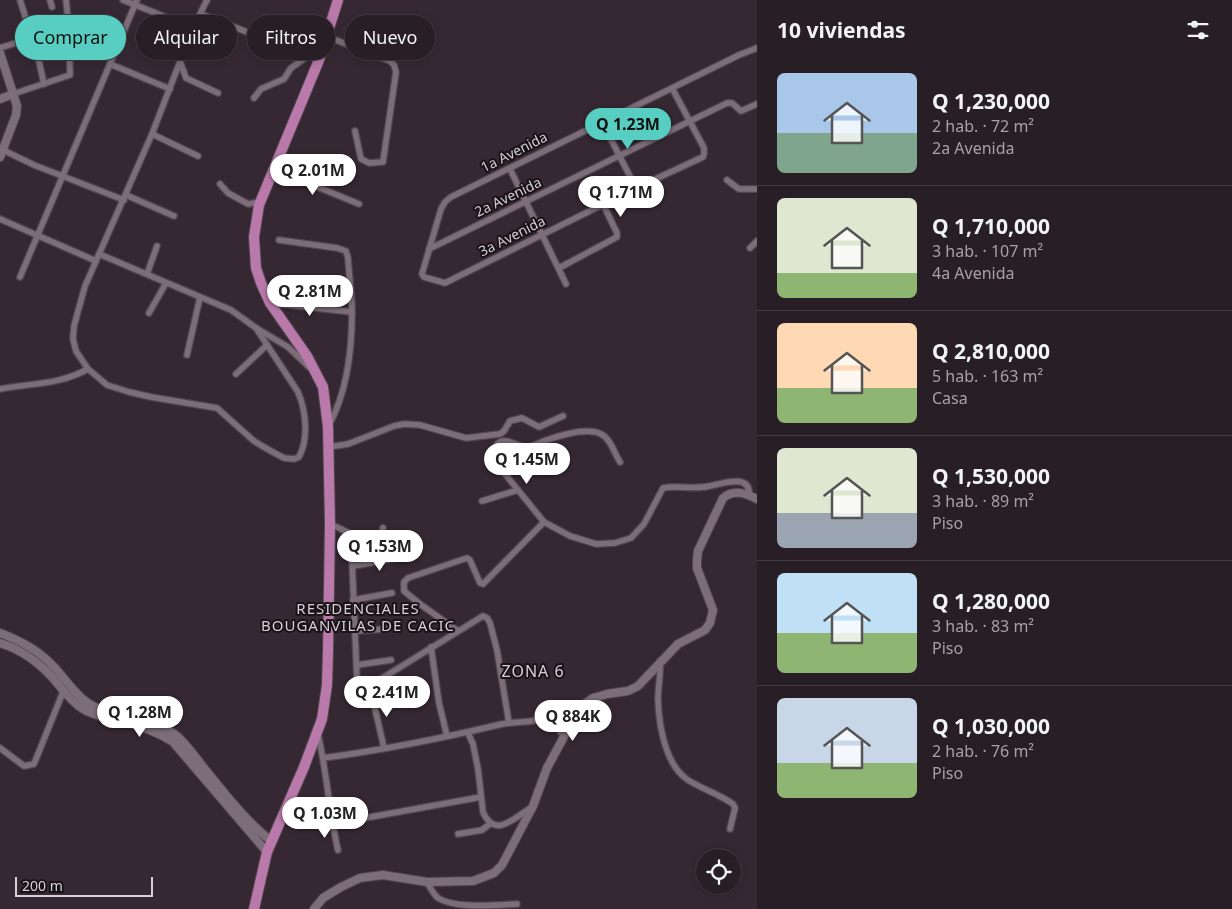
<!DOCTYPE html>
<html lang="es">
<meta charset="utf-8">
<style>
:root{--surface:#281e26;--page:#30272e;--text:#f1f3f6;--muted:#a5a2a7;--line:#443c43;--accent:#57cec1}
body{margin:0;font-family:"Noto Sans",sans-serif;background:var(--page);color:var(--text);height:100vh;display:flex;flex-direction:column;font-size:19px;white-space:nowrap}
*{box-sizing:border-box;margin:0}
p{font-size:16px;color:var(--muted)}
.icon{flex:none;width:28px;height:28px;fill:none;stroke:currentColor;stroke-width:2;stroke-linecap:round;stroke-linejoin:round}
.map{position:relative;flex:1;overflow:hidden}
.side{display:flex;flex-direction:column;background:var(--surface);width:475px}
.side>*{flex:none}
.top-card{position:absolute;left:15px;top:15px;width:475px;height:45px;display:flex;gap:10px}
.tools{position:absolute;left:696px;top:849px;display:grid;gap:10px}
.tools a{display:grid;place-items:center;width:45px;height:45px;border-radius:50%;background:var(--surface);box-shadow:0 2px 8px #0003,0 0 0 1px var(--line);font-size:25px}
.scale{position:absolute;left:15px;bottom:12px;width:138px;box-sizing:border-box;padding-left:5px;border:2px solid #d8cfd6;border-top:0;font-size:14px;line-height:18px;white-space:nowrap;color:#d8cfd6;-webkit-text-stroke:4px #191318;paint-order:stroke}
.price{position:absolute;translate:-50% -42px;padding:0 11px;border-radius:18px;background:#fff;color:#222;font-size:16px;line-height:32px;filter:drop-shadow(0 1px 2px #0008)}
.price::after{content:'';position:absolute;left:50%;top:30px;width:15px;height:11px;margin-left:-8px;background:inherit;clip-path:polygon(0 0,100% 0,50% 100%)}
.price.selected{background:var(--accent);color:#111}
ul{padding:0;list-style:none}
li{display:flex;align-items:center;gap:15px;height:125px;padding:0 20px}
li+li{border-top:1px solid var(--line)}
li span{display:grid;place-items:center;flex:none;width:140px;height:100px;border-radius:8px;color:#555}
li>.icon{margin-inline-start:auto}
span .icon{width:60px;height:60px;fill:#fffc;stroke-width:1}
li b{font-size:21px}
h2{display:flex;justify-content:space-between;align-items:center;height:60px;padding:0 20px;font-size:21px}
.chip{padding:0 18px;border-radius:22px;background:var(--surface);box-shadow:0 2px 8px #0003,0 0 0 1px var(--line);font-size:18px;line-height:45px}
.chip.selected{background:var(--accent);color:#111}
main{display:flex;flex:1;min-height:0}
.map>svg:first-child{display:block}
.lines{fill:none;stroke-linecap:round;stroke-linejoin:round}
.street-casing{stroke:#51464f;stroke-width:8}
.secondary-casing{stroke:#51464f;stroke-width:10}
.highway-casing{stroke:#51464f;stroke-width:12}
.street{stroke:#7c6d78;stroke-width:5.5}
.secondary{stroke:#7c6d78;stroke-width:8}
.highway{stroke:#b979ab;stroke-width:10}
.labels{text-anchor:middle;stroke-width:4;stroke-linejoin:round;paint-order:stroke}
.street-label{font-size:14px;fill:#d8cfd6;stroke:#191318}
.neighbourhood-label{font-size:15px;letter-spacing:1px;fill:#d8cfd6;stroke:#191318}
.quarter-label{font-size:16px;letter-spacing:1px;fill:#d8cfd6;stroke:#191318}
</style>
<main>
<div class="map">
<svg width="757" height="909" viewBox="0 0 757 909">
<rect width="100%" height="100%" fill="#362832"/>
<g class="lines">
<defs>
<g id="street">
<polyline points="20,0 38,57 44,84"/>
<polyline points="50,0 52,7"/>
<polyline points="123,0 193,28"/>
<path d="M207,0L193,28L152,134L85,286L74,326L73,339L76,351L88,369L107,385L129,392L151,397L217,408L254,441L269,450L284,458L294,459L299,457C309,438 306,411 298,392L256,328"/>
<polyline points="201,14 319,60"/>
<polyline points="328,37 390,61 394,65 396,72 383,162 369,163 361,159 355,131"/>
<polyline points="0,48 32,38 69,29"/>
<polyline points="180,61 186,78 218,93"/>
<polyline points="110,64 170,89"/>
<polyline points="672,88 704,148 704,154 703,157 636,188 445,283 424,277 422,274 441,209 445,202 451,197 739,55 757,48"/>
<polyline points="13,94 70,75 69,29 66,0"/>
<polyline points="254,98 261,89 284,79 291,68 308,56"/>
<polyline points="602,122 636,188"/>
<polyline points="152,134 198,156"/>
<polyline points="1,149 34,165 124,200"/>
<polyline points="274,169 359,204"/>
<polyline points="510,169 566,284"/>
<polyline points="727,180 739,189 757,189"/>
<polyline points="220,184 228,193 248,204 261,202"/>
<polyline points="126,195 174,216"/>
<polyline points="0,219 96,261"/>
<path d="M279,240L337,248L346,251L348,258C349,276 352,295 352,312C352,349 347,392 329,425"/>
<polyline points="750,248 757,241"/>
<polyline points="429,249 727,103 732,103 741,111 757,104"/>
<polyline points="99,254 231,310 256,328 288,347 309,367"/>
<polyline points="559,268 617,237 617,233 603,204"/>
<polyline points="147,274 157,246"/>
<polyline points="20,277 137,0"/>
<polyline points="270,303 352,312"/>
<polyline points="149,313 166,283"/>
<polyline points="187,355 200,297"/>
<polyline points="236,374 267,345"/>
<path d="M0,389C32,383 59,385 88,369"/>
<polyline points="329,447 348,444 394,426 404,424 420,425 466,438 500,434 504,431 510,421 522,418 539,427 563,416"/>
<path d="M620,462C614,453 611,439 601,434C587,427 558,436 544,441C539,443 532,447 526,447C519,447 507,438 500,442C493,446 493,457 496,463L544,522L570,536L596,544L615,543L631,538L644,524L663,488C676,485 690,489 703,487C714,487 751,470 749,495"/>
<polyline points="482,501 518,490"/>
<path d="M330,524C344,529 367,546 381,540L383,528"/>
<polyline points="351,535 357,681"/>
<polyline points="353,566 403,557"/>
<polyline points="353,600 392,593"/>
<polyline points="355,631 386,629"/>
<polyline points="458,631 420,604 404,591 404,582 408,578 467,558 470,560 480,583 483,584 544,522"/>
<polyline points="431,647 439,703 447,736"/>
<path d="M660,661C661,674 658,687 658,700C659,725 665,765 688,780C702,789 719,794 733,804L735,808L730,829"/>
<polyline points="357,665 391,660"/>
<path d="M468,733L473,744L478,769L483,812C495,840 515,817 532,807"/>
<path d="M318,734C327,773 329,812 338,850"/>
<polyline points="0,748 24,766 34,764 63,692"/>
<polyline points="384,748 371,691 376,682 483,616 487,618 490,623 497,650 509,723"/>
<path d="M323,758C384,750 443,738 502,724C518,721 531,724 547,717C557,723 556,729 564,736"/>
<polyline points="332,824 481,797"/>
<polyline points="458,834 482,830 491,823"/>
<path d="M427,882C430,887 433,894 438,898C455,909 495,905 517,904"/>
</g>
<g id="secondary">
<polyline points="0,53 17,106 16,115 0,157"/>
<polyline points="0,99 13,94"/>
<path d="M0,633C18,640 35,648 49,662C62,674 71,690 85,701C110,720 152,716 177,736C187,745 196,758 204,768C225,794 245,820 271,841"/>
<path d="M0,643C20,649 37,661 51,676C62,688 69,700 83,709C94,716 107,718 120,721C139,725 156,731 173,742L267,852"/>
<path d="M314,909L323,898L341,887L360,878L383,875L427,882L473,881L494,873L502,865L533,806L547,768L580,707L593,698L607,694L628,691L638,686L678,644L705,630L710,623L713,610L697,568V560L698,551L723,498C734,489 745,493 757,499"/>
</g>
<polyline id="highway" points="254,909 267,852 304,767 322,719 327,685 328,652 330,524 328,427 323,387 307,356 270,303 261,283 256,268 254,237 259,205 319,60 338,0"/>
</defs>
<use href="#street" class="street-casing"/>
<use href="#secondary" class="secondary-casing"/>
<use href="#highway" class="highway-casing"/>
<use href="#street" class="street"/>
<use href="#secondary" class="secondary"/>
<use href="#highway" class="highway"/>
</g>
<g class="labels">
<g class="street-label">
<text transform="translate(514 152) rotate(-27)" y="5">1a Avenida</text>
<text transform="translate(508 197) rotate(-26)" y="5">2a Avenida</text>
<text transform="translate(512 236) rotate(-27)" y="5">3a Avenida</text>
</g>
<g class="neighbourhood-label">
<text x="358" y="614">RESIDENCIALES<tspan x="358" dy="17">BOUGANVILAS DE CACIC</tspan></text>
</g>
<g class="quarter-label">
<text x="533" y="677">ZONA 6</text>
</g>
</g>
</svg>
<div class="tools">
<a><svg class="icon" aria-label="locate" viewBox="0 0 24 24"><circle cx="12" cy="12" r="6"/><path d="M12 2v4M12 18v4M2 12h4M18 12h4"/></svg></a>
</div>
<div class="scale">200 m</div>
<b class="price selected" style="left:628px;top:150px">Q 1.23M</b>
<b class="price" style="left:313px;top:196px">Q 2.01M</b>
<b class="price" style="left:621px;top:218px">Q 1.71M</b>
<b class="price" style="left:310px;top:317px">Q 2.81M</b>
<b class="price" style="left:527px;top:485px">Q 1.45M</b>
<b class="price" style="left:380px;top:572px">Q 1.53M</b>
<b class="price" style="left:387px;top:718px">Q 2.41M</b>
<b class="price" style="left:140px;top:738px">Q 1.28M</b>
<b class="price" style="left:573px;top:742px">Q 884K</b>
<b class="price" style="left:325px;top:839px">Q 1.03M</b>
<div class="top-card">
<a class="chip selected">Comprar</a>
<a class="chip">Alquilar</a>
<a class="chip">Filtros</a>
<a class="chip">Nuevo</a>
</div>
</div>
<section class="side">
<h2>10 viviendas<svg class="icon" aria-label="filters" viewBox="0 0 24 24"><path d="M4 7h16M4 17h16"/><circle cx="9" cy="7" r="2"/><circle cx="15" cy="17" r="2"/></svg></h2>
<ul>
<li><span style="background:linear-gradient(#a9c7e8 60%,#7fa58c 0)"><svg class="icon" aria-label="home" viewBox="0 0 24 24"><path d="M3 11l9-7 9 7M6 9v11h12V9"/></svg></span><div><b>Q 1,230,000</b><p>2 hab. · 72 m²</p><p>2a Avenida</p></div></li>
<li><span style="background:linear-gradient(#dfe7d0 75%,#8fb573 0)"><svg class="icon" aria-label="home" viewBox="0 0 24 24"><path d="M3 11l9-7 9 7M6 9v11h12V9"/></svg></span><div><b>Q 1,710,000</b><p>3 hab. · 107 m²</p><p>4a Avenida</p></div></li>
<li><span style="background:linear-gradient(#ffd9b3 65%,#8fb573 0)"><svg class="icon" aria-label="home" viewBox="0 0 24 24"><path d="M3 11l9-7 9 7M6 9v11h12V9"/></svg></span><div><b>Q 2,810,000</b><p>5 hab. · 163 m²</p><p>Casa</p></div></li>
<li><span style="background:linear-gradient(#dfe7d0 65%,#9aa5b1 0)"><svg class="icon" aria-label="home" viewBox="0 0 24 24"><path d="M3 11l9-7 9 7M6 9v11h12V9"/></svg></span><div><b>Q 1,530,000</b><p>3 hab. · 89 m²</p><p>Piso</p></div></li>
<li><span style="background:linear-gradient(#bfe0f5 60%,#8fb573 0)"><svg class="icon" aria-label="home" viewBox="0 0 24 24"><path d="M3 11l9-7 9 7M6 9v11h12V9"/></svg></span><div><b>Q 1,280,000</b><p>3 hab. · 83 m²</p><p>Piso</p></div></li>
<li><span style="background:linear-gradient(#c9d6e8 65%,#8fb573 0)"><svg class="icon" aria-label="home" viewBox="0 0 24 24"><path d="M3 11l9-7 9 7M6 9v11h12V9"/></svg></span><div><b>Q 1,030,000</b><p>2 hab. · 76 m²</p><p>Piso</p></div></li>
</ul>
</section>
</main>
